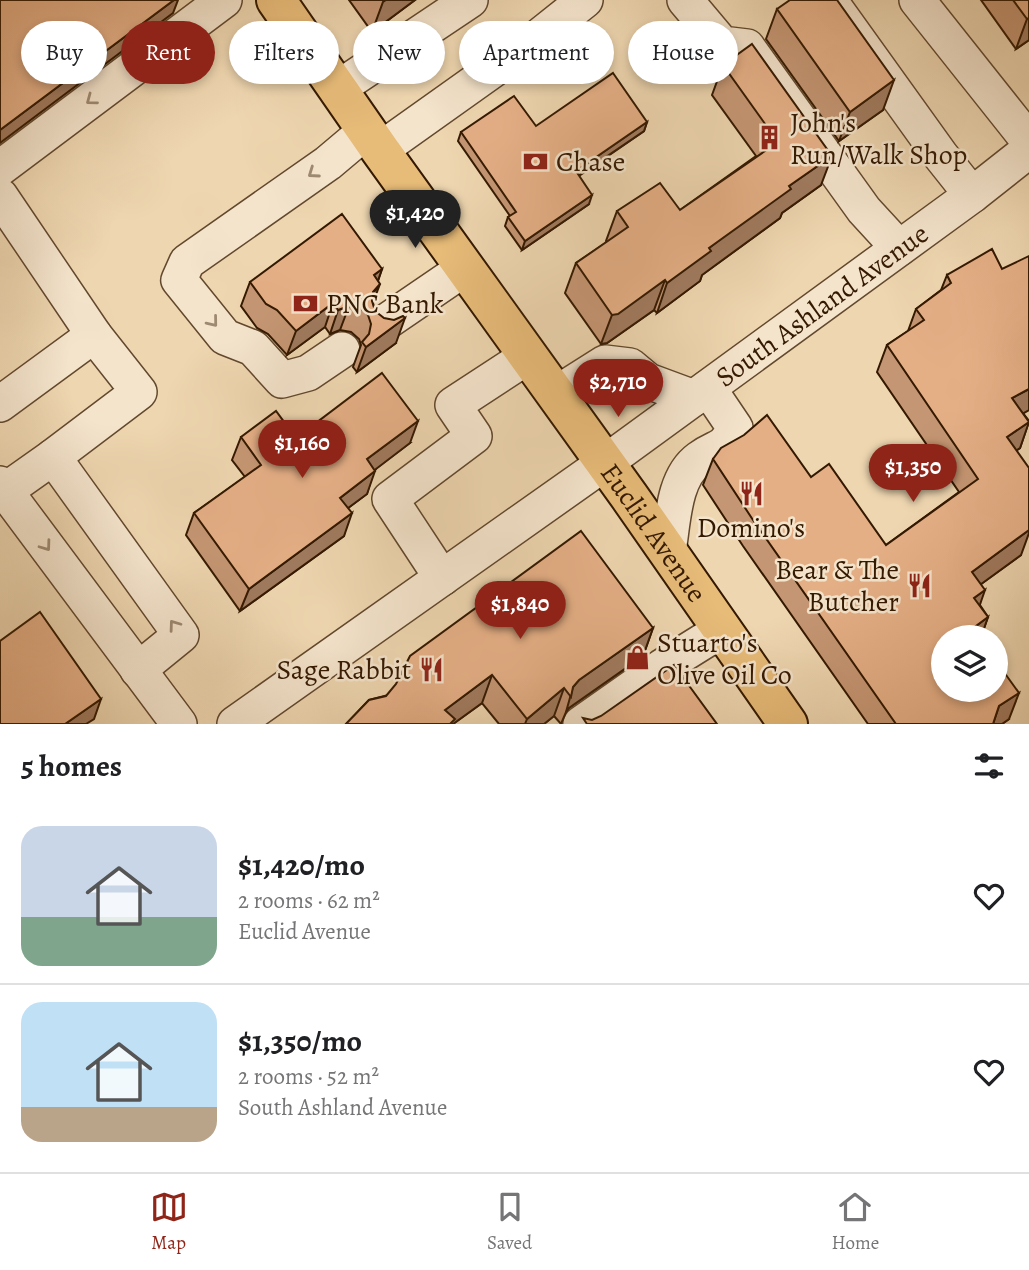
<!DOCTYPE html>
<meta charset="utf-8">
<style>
:root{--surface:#fff;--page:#f6f6f6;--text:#202124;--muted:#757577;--line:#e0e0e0;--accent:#8f2418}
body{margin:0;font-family:Alegreya,serif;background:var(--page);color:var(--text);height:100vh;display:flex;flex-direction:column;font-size:26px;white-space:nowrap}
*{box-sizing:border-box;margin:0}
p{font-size:23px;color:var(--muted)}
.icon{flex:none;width:38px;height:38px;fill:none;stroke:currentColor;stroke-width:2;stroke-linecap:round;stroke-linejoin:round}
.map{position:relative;height:724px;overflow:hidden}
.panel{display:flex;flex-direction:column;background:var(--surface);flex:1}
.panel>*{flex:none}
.guide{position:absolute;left:21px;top:21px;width:987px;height:63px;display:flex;gap:14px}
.fabs{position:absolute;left:931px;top:625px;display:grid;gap:14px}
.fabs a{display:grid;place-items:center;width:77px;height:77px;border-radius:50%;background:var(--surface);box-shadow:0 4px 10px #0003;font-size:35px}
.price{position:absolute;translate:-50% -60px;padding:0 16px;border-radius:24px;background:var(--accent);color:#fff;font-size:23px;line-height:46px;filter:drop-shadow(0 2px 4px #0008)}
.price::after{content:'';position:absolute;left:50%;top:42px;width:21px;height:16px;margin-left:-10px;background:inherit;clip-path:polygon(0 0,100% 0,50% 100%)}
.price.on{background:#222;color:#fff}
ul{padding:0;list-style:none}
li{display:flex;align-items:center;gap:21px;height:175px;padding:0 21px}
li+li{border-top:2px solid var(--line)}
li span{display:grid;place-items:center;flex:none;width:196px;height:140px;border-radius:21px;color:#555}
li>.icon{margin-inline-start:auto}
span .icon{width:84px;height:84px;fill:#fffc;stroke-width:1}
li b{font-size:30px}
h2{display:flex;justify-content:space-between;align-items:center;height:84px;padding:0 21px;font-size:30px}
.chip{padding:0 24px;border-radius:32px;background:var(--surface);box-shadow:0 4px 10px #0003;font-size:24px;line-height:63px}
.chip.on{background:var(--accent);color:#fff}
.dock{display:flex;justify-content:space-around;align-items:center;height:98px;border-top:2px solid var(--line);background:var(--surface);font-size:19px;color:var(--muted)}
.dock a{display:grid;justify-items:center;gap:4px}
.dock .on{color:var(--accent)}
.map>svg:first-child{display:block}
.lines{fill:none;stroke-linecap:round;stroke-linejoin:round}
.minor-casing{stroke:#62482d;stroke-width:38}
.major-casing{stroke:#341901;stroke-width:42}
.minor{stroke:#f4e4cc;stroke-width:35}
.major{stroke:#e7bb78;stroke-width:38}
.wall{fill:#c59673;stroke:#341901;stroke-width:2}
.shaded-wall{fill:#a07a5e;stroke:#341901;stroke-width:2}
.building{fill:#e5af86;stroke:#341901;stroke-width:2}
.oneway{stroke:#9e8971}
.labels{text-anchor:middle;stroke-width:5;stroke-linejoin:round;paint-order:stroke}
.poi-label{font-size:28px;fill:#341901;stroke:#f4e4cc;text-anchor:start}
.street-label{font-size:28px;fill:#341901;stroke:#f4e4cc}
</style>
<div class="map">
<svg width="1029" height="724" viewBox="0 0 1029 724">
<rect width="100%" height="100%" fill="#eed6b0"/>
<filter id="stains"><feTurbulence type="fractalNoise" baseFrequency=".00286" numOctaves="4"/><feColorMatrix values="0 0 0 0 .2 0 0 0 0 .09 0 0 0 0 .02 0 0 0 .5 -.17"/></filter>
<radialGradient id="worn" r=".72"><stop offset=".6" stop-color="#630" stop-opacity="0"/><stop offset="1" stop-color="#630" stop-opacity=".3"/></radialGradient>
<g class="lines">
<defs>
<g id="minor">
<polyline points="685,0 722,44 747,47 864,210 899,248"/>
<polyline points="829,0 941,156 972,195"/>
<polyline points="917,0 1029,141"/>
<polyline points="337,89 470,0"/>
<polyline points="380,150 536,39 585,0"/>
<polyline points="0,168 224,0"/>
<polyline points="0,196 94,335 0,404"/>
<polyline points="383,324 465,268"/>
<polyline points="342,350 308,373 282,380 253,348 225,337 179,280 187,262 328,163 366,131"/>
<polyline points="556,394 605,363 630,366 648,381 694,398"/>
<polyline points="53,457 139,392 94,335"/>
<polyline points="0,484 179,724"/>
<polyline points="5,491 53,457 181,635 138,670"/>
<path d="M668,551C673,522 673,478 699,459C719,444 722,453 735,428L708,388"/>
<polyline points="442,578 390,499 474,436 453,405 528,356"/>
<path id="s1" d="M235,724L606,462L972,195L1029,150"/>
<polyline points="581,724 662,667 723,629"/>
</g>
<g id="major">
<path id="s2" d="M276,0L380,150L629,496L788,724"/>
</g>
</defs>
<use href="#minor" class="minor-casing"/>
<use href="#major" class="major-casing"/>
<use href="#minor" class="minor"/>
<use href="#major" class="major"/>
</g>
<g class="wall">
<polygon points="349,0 415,0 372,32"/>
<polygon points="981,0 1029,0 1029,40 1016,49"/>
<polygon points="777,9 883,110 839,141 766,39"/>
<polygon points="723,65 821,185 782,213 780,218 702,275 700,281 657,313 654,310 607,343 601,344 565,293 576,263 607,242 606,241 617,211 680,210 756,156 712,95"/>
<polygon points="647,122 644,131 579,176 589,204 522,250 505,226 508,217 510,216 458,141 461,132 536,126"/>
<polygon points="382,269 378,281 373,303 375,311 396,343 357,372 353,367 361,345 359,339 351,332 340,330 330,334 325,327 287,355 268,334 257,328 241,306 250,282"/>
<polygon points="947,275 1023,413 1029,421 1020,448 1017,450 1021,555 981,584 980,605 988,617 981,637 943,637 1009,719 1002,724 868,724 743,546 703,485 713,459 811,477 886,545 959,492 877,372 887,345 908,331 916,309 941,290"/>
<polygon points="241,437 296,438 410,443 374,470 367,494 348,508 344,536 240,611 186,535 194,513 245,477 232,460"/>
<polygon points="653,628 643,656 569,708 566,712 561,724 554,716 544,724 499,724 482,703 453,724 346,724 369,700"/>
</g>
<g class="shaded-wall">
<polygon points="174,0 178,0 173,13 0,143 0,130"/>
<polygon points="386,0 415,0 372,32 383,2"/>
<polygon points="1029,18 1029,40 1016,49 1027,19"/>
<polygon points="894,80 883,110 839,141 850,112"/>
<polygon points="647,122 644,131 572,180 576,171"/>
<polygon points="832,156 821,185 782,213 780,218 702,275 700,281 657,313 667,283 709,248 789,186"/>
<polygon points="592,195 589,204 522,250 525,241"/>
<polygon points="382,269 374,292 380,284 371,308 374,275"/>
<polygon points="665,280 654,310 607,343 601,344 612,315"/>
<polygon points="333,303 325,327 287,355 296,331"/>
<polygon points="349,306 340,330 330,334 338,310"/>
<polygon points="405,318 396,343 357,372 366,347"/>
<polygon points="1029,389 1029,410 1003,425 1012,398"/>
<polygon points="418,421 410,443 359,482 367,459"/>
<polygon points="1029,422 1020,448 998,463 1007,437"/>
<polygon points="375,471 367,494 332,520 340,498"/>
<polygon points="352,513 344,536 240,611 249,589"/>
<polygon points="1029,530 1029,533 1021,555 962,598 972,572"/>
<polygon points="985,590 976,616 974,598"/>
<polygon points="988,617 981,637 969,637 972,629"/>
<polygon points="653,628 643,656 569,708 566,712 573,687 579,680"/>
<polygon points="492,675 482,703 453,724 440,724 445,710"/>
<polygon points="564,688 554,716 544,724 525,724 527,719"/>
<polygon points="1019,693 1009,719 1002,724 993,724 999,706"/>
<polygon points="101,699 94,719 86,724 65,724"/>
</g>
<g class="building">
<polygon points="0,0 174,0 0,130"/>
<polygon points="790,0 837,0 894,80 850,112 777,9"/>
<polygon points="1013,0 1029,0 1029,18 1027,19"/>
<polygon points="752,44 832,156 789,186 791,189 709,248 711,251 667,283 665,280 618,314 612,315 576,263 628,227 617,211 660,183 680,210 778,142 723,65"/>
<polygon points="613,73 647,122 576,171 592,195 525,241 508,217 516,212 461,132 514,96 536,126"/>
<polygon points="342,214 382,269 374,275 380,284 373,292 372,301 375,311 384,318 394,320 403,316 405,318 366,347 362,342 369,334 371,324 368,315 360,308 349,306 338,310 333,303 296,331 277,310 266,304 250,282"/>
<polygon points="992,249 1002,269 1029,256 1029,389 1012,398 1029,422 1007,437 1029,468 1029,530 972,572 985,590 974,598 988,617 972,629 978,637 943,637 943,690 996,690 996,661 1019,693 999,706 993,724 896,724 753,520 713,459 721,448 744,435 767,415 811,477 829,464 886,545 978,479 887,345 924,320 916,309 951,283 947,275"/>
<polygon points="382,373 418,421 367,459 375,471 340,498 352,513 249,589 194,513 261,465 241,437 276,411 296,438"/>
<polygon points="581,531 653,628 579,680 573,687 571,697 564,688 527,719 492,675 445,710 455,719 450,724 346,724 369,700 386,696 396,684 410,656"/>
<polygon points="40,612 101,699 65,724 0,724 0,641"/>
<polygon points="674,665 717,724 587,724 583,718 592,720 601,716"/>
</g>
<defs><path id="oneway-chevron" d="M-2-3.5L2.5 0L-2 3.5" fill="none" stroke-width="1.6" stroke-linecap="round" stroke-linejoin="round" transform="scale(1.75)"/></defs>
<g class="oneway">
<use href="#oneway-chevron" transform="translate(91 100) rotate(143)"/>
<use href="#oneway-chevron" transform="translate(313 173) rotate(145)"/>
<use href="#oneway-chevron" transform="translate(213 322) rotate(51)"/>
<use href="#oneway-chevron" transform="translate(46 546) rotate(54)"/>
<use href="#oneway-chevron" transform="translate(174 625) rotate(-126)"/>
</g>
<defs>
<symbol id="building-bare" viewBox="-9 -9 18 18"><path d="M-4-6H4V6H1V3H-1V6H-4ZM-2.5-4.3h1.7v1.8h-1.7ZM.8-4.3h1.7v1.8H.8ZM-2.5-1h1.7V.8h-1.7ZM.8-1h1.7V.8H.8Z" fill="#8f2418" stroke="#f4e4cc" stroke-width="2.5" paint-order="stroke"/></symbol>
<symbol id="bank-bare" viewBox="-9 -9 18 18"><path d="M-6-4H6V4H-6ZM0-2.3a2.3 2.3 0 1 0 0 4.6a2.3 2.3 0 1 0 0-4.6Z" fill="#8f2418" stroke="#f4e4cc" stroke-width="2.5" paint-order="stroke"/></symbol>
<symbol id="restaurant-bare" viewBox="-9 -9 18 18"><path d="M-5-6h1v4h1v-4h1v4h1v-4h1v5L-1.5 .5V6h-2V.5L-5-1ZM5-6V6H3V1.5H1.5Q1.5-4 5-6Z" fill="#8f2418" stroke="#f4e4cc" stroke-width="2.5" paint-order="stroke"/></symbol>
<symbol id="shop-bare" viewBox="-9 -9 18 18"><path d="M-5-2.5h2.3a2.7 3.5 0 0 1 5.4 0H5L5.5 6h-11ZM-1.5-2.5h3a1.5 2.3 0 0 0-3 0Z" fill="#8f2418" stroke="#f4e4cc" stroke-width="2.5" paint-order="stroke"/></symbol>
</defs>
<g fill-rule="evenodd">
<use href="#building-bare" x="752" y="120" width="35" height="35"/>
<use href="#bank-bare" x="518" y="144" width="35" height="35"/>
<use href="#bank-bare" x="288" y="286" width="35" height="35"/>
<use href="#restaurant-bare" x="734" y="476" width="35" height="35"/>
<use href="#restaurant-bare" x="902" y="568" width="35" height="35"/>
<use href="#shop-bare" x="620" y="640" width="35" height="35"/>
<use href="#restaurant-bare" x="414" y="652" width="35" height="35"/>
</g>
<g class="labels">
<g class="poi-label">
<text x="790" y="132">John's<tspan x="790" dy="32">Run/Walk Shop</tspan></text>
<text x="556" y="171">Chase</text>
<text x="326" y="313">PNC Bank</text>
<text x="751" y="537" text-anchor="middle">Domino's</text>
<text x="899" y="579" text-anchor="end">Bear &amp; The<tspan x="899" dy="32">Butcher</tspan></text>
<text x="657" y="652">Stuarto's<tspan x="657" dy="32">Olive Oil Co</tspan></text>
<text x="411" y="679" text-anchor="end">Sage Rabbit</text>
</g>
<g class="street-label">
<text dy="10" stroke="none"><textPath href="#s1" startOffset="721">South Ashland Avenue</textPath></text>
<text dy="10" stroke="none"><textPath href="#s2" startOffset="653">Euclid Avenue</textPath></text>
</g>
</g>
<rect width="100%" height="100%" filter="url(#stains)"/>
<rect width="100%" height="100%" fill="url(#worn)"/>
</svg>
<div class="fabs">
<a><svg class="icon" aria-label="layers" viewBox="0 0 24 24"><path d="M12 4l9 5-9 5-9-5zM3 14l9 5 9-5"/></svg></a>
</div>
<b class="price on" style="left:415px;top:250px">$1,420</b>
<b class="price" style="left:618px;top:419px">$2,710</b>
<b class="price" style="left:302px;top:480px">$1,160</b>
<b class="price" style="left:913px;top:504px">$1,350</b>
<b class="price" style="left:520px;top:641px">$1,840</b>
<div class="guide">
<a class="chip">Buy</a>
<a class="chip on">Rent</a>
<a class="chip">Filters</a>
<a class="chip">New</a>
<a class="chip">Apartment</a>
<a class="chip">House</a>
</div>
</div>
<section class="panel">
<h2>5 homes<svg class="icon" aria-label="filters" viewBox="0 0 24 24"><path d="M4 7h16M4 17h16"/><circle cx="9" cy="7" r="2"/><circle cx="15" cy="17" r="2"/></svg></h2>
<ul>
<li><span style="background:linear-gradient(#c9d6e8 65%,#7fa58c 0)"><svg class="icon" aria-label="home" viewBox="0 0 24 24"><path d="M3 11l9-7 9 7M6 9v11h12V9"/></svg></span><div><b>$1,420/mo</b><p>2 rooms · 62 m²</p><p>Euclid Avenue</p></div><svg class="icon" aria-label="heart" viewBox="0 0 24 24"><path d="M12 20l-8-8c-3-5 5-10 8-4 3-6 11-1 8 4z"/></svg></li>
<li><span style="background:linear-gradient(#bfe0f5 75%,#b9a48a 0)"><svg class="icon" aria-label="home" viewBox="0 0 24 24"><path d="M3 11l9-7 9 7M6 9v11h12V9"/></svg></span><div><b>$1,350/mo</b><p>2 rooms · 52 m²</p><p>South Ashland Avenue</p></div><svg class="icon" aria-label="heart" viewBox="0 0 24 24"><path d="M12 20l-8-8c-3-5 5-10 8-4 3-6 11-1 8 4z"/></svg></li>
</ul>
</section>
<nav class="dock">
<a class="on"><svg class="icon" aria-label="map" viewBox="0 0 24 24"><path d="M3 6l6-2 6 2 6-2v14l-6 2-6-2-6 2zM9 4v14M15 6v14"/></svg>Map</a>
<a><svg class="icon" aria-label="saved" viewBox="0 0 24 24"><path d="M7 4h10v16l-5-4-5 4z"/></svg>Saved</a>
<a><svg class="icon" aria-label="home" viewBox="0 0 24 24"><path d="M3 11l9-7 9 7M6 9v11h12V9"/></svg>Home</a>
</nav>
